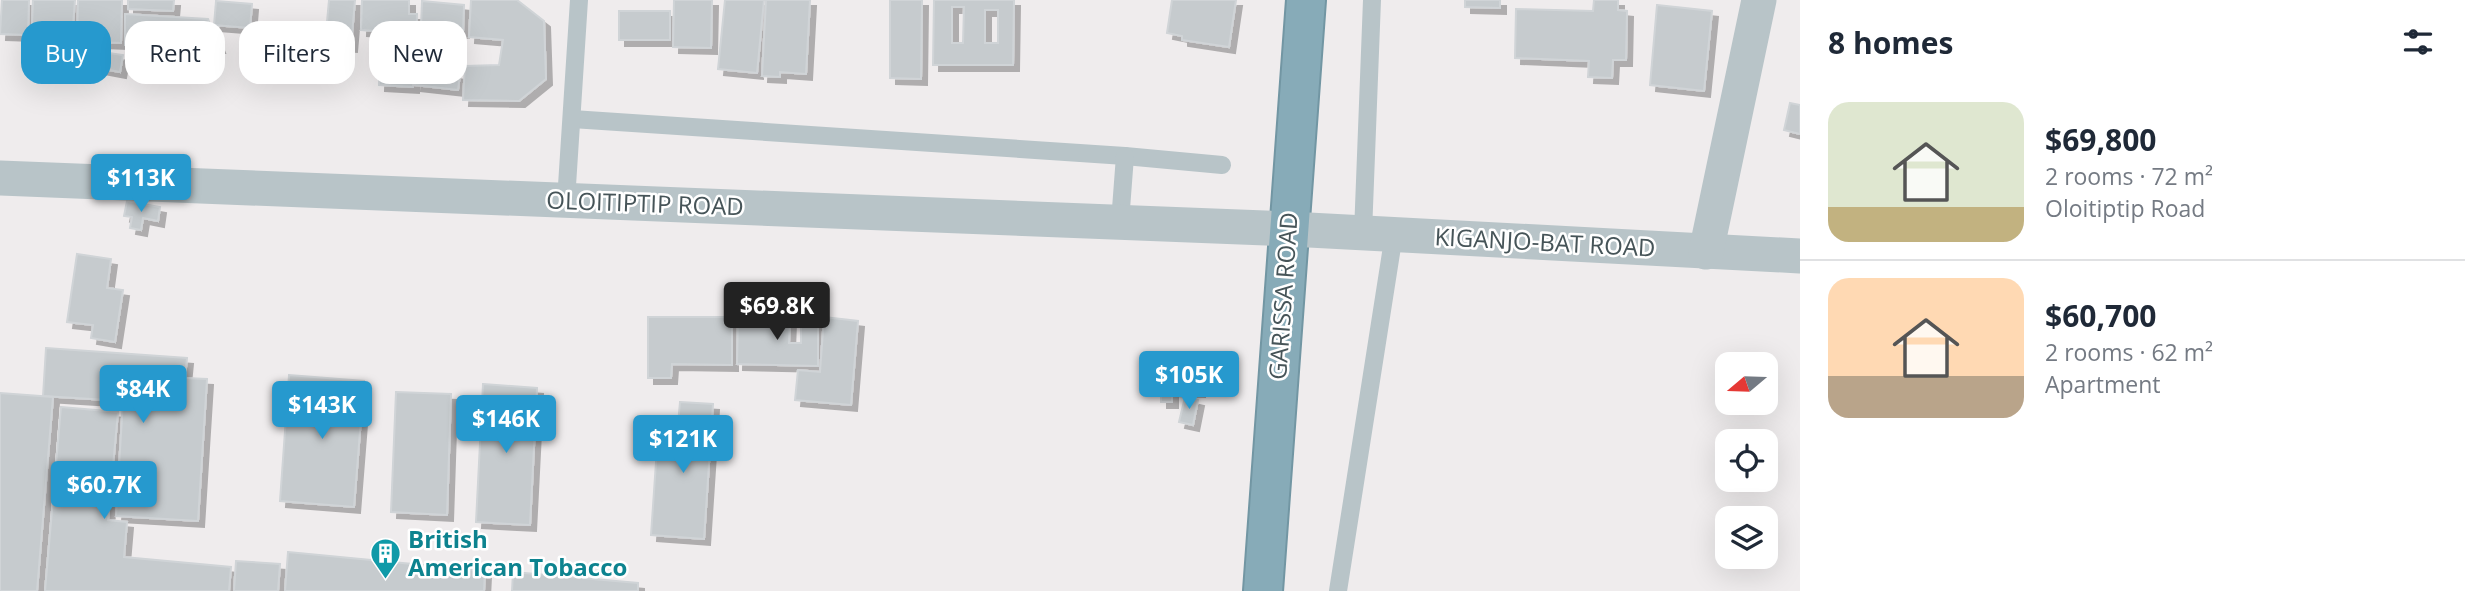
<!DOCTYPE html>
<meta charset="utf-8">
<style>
:root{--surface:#fff;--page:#f2f2f3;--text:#1f2937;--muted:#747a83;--line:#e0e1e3;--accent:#2699ce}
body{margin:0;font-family:"Open Sans",sans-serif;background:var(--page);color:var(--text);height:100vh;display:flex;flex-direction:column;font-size:26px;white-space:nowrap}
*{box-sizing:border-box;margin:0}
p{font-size:23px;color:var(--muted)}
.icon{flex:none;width:38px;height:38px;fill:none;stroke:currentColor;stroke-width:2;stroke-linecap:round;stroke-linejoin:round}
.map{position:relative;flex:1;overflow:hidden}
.panel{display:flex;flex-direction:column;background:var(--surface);width:665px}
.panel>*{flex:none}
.banner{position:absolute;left:21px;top:21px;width:665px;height:63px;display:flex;gap:14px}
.needle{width:46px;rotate:251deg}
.fabs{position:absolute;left:1715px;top:352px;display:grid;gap:14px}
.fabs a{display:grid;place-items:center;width:63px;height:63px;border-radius:14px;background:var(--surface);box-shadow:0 7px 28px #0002;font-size:35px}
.price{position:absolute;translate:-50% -60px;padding:0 16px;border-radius:7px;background:var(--accent);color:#fff;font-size:23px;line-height:46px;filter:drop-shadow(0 2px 4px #0008)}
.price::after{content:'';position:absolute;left:50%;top:42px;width:21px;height:16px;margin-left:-10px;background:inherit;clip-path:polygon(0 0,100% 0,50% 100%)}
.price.current{background:#222;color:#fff}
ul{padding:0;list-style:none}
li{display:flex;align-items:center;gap:21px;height:175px;padding:0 28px}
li+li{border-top:2px solid var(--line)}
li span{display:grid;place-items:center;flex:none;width:196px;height:140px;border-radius:21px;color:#555}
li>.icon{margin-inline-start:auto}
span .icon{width:84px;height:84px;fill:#fffc;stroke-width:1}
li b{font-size:30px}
h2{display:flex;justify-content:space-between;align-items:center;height:84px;padding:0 28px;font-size:30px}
.pill{padding:0 24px;border-radius:21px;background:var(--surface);box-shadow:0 7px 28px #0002;font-size:24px;line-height:63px}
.pill.current{background:var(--accent);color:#fff}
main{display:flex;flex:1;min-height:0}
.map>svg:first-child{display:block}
.building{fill:#c6cbce;stroke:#d0d4d7;stroke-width:2;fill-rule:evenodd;filter:url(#shadow)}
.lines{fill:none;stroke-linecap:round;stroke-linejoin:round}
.highway-casing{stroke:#7296a3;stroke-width:42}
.lane{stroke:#b8c4c8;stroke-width:18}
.street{stroke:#b8c4c8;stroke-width:35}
.highway{stroke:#87abb8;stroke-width:38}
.labels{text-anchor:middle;stroke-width:5;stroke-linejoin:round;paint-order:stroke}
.street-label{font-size:24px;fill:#465458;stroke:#fff}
.culture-label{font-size:24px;font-weight:bold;fill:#0d838f;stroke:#fff;text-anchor:start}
</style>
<main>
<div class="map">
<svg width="1800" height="591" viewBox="0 0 1800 591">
<defs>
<filter id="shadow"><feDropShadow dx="6" dy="6" stdDeviation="0" flood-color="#0004"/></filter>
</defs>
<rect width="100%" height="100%" fill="#efeced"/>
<g class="building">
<polygon points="2,0 29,0 28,35 0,34"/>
<polygon points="33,0 75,0 73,26 32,24"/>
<polygon points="78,0 122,0 121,43 77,41"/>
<polygon points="128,0 174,0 173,11 128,9"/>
<polygon points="329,0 355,0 351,46 325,44"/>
<polygon points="362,0 409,0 409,14 417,14 416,41 374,39 374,31 361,30"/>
<polygon points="471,0 517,0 544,21 546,79 519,101 463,100 465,66 499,65 503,40 469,37"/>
<polygon points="674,0 712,0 711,48 673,47"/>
<polygon points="725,0 764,0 757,73 718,69"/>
<polygon points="766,0 810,0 806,74 780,72 780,77 762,76"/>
<polygon points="890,0 922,0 921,79 890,78"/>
<path d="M934,0H1014L1013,65H933ZM952,7H964L963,43H952ZM985,10H998V43H985Z"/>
<polygon points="1172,0 1236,0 1229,47 1182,40 1182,36 1167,33"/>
<polygon points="1465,0 1500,0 1500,8 1465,7"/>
<polygon points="1594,0 1618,0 1618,10 1627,11 1626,60 1613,60 1612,78 1588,77 1589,61 1515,58 1516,9 1593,11"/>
<polygon points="216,1 252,4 250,28 214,25"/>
<polygon points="422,1 464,5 463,32 421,29"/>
<polygon points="1657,5 1712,11 1704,91 1650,85"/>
<rect x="619" y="11" width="51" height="29"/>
<polygon points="125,14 208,19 219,47 125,45"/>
<polygon points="95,51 123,55 120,72 93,67"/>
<polygon points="380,51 415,53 413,87 379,85"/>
<polygon points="417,68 460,74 458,90 415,85"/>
<polygon points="1790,103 1800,105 1800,134 1784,130"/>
<polygon points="127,201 160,207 158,221 143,218 141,230 130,228 132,217 124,216"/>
<polygon points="77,254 111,259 107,288 123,290 115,342 91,338 93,325 67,322"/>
<polygon points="801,315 818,316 818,366 737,364 738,317 790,318 789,343 801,343"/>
<polygon points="648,317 732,317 732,365 672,364 671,378 648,378"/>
<polygon points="824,317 858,321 851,405 795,400 798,370 820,372"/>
<polygon points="46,348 187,358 185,378 207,379 198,521 116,516 123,401 43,396"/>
<polygon points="289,375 364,381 354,507 280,501"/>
<polygon points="1161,375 1171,375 1171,379 1199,379 1199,391 1172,390 1172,402 1161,402"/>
<polygon points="483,384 537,388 530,525 476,522"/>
<polygon points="396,392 451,394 447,515 391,512"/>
<polygon points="0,393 53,397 37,591 0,591"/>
<polygon points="1185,397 1198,400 1193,425 1179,422"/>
<polygon points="680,402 713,404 704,539 651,535 658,433 677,435"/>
<polygon points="61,407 118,412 108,520 127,522 124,557 231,567 229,591 45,591"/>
<polygon points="288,552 485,571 484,591 285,591"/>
<polygon points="236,561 280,564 278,591 234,591"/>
<polygon points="513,572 638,583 638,591 512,591"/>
</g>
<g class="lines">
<defs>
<polyline id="highway" points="1263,591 1306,0"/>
</defs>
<use href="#highway" class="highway-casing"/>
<g class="lane">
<polyline points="572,119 1125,156 1222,165"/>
<polyline points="566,201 579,0"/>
<polyline points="1120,222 1125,156"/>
<polyline points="1363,233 1372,0"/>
<polyline points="1338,591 1394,234"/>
</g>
<g class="street">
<polyline points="0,178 1290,229 1800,256"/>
<polyline points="1706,252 1759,0"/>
</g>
<use href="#highway" class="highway"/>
</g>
<defs>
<symbol id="building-pin" viewBox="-11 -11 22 30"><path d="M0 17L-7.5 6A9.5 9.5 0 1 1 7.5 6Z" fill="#0f9aa8" stroke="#fff"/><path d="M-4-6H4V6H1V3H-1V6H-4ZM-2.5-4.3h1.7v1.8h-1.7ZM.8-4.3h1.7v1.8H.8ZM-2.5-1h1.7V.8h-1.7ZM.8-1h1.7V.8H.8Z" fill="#fff"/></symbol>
</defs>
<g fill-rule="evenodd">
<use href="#building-pin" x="368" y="536" width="35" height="47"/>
</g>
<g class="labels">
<g class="street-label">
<text transform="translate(645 204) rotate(2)" y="8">OLOITIPTIP ROAD</text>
<text transform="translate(1545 243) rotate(3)" y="8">KIGANJO-BAT ROAD</text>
<text transform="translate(1284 296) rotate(-86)" y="8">GARISSA ROAD</text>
</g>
<g class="culture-label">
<text x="408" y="548">British<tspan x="408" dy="28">American Tobacco</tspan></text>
</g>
</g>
</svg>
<div class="fabs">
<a><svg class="needle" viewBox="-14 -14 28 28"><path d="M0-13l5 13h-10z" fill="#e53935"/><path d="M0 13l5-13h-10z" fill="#747a83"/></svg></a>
<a><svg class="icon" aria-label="locate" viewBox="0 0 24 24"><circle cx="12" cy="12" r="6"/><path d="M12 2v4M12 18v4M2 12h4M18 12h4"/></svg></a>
<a><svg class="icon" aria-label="layers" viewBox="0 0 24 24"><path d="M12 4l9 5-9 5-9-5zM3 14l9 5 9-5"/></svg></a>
</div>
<b class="price" style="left:141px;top:214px">$113K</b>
<b class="price current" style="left:777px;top:342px">$69.8K</b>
<b class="price" style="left:1189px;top:411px">$105K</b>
<b class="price" style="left:143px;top:425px">$84K</b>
<b class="price" style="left:322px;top:441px">$143K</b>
<b class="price" style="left:506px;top:455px">$146K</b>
<b class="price" style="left:683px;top:475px">$121K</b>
<b class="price" style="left:104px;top:521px">$60.7K</b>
<div class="banner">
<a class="pill current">Buy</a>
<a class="pill">Rent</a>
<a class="pill">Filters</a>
<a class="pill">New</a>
</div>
</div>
<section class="panel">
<h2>8 homes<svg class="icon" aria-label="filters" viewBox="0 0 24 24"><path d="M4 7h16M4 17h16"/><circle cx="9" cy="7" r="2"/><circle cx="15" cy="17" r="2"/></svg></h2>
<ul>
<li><span style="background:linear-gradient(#dfe7d0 75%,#c2b280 0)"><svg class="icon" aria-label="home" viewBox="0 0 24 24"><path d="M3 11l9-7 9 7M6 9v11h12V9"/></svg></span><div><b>$69,800</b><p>2 rooms · 72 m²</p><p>Oloitiptip Road</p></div></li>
<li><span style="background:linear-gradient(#ffd9b3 70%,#b9a48a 0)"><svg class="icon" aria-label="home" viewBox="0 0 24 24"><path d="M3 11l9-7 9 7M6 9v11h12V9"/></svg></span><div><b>$60,700</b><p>2 rooms · 62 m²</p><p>Apartment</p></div></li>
</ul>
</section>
</main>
